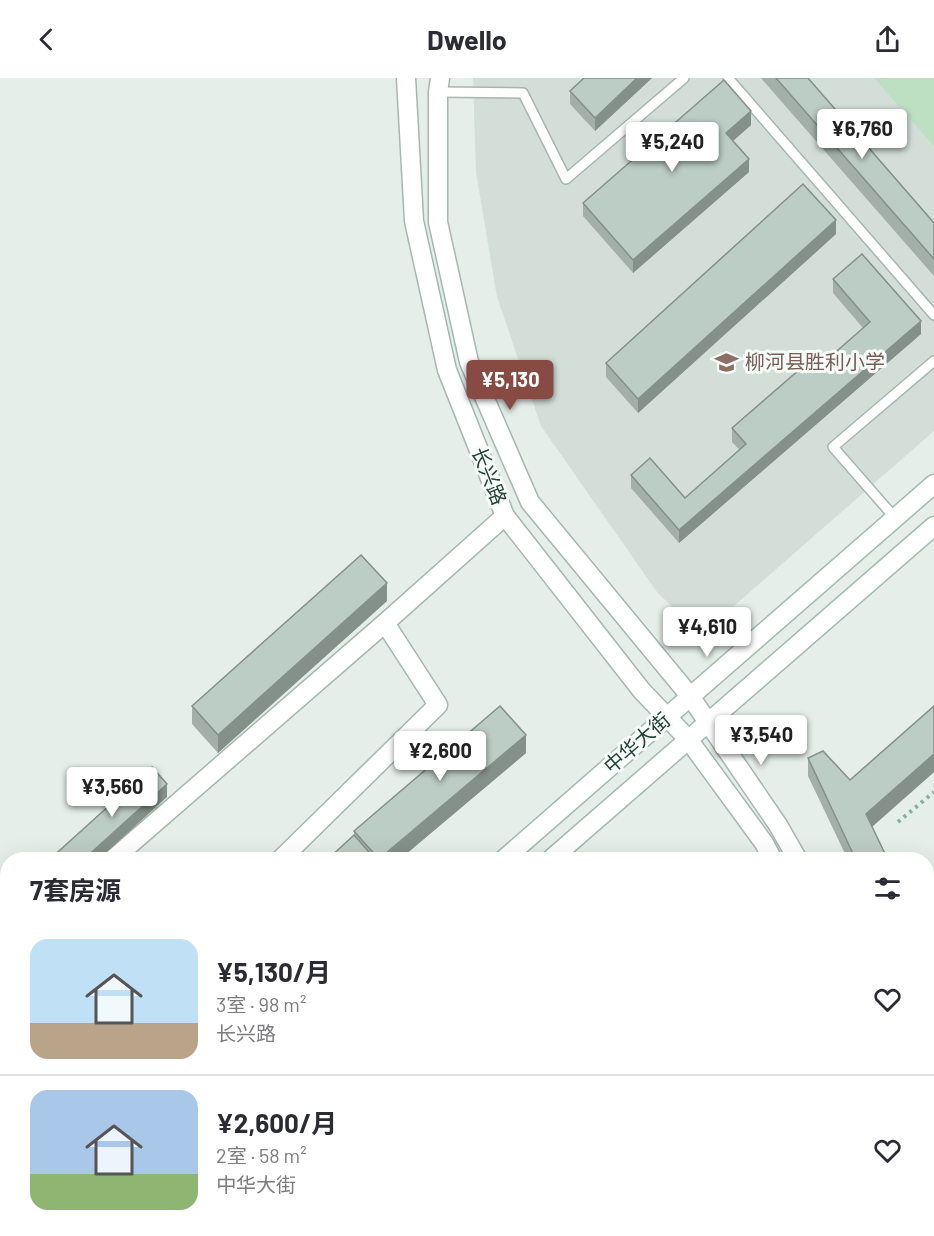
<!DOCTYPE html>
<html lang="zh">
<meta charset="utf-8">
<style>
:root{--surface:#fff;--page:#f7f7f7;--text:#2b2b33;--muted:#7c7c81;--line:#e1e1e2;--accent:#874b44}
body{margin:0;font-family:Barlow,"Noto Sans SC",sans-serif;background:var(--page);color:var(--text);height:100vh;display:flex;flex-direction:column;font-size:22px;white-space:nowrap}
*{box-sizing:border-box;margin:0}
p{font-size:20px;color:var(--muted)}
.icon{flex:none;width:33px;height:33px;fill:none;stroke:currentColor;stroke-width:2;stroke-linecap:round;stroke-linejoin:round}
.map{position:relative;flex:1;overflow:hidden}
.drawer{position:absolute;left:0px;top:774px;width:934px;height:384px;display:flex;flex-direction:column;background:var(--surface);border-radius:24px 24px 0 0;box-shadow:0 6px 24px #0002}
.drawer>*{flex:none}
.price{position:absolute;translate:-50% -51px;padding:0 14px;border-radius:6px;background:#fff;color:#222;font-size:20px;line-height:39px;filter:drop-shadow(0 2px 3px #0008)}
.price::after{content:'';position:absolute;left:50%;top:36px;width:18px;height:14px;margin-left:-9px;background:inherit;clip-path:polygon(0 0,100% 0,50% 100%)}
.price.on{background:var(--accent);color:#fff}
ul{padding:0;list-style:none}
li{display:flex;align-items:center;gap:18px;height:150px;padding:0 30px}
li+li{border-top:2px solid var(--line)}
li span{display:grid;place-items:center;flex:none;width:168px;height:120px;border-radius:18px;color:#555}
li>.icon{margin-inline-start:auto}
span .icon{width:72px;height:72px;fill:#fffc;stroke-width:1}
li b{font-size:26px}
h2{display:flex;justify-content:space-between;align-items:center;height:72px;padding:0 30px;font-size:26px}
header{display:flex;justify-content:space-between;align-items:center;height:78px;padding:0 30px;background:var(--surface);font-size:27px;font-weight:700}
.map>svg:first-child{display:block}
.built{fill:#d3ded8}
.green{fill:#bde0c3}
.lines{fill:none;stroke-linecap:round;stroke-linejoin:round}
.service-casing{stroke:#a7b7b0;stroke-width:12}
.minor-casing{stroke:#a7b7b0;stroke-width:21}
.tertiary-casing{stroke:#a7b7b0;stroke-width:21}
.secondary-casing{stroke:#a2bbb0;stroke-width:21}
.path{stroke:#84b3a0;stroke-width:4;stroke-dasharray:3 4.5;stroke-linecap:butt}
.service{stroke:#fff;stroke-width:9}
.minor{stroke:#fff;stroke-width:18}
.tertiary{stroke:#fff;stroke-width:18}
.secondary{stroke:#fff;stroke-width:18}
.wall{fill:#a2b0a9}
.shaded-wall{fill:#84908a}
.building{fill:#bccdc5;stroke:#84908a;stroke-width:1.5}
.labels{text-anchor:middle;stroke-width:6;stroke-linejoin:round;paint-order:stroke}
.education-label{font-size:20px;fill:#785e54;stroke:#f6faf8;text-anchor:start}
.street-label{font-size:20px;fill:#234237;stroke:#f6faf8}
</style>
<header><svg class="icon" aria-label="back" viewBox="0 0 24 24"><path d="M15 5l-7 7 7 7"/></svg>Dwello<svg class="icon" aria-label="share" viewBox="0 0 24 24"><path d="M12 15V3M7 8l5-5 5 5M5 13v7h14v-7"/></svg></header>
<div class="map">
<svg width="934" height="1158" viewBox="0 0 934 1158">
<rect width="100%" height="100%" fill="#e5eee9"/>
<polygon class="built" points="473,0 934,0 934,353 701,557 657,514 541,348 497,219 476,94"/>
<polygon class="green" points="874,0 934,0 934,68"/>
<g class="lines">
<defs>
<g id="service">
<polyline points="728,0 934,237"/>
<polyline points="438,14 523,15 566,101 684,0"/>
<polyline points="895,440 833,369 934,283"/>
</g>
<g id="minor">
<polyline points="112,782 385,545 505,438"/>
<polyline points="280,782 438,627 385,545"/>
<polyline points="0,878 8,872"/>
<polyline points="0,1024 7,1018 8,1013"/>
<polyline points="927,1034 934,1030"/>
<polyline points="653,1150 655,1158"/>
<polyline points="367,1158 376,1150"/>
<polyline points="533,1158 542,1150"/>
<polyline points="757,1158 778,1150"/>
</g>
<g id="tertiary">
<polyline points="406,0 414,143 447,292 505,438 642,613 688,661 764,765 773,782"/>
<polyline points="440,0 438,14 438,144 469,284 530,424 690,618 778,747 798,782"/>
<polyline points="927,1054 934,1086"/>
<polyline points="921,1150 923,1158"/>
</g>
<g id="secondary">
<polyline points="503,782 934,406"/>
<polyline points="550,782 934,448"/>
<polyline points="72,1158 81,1150"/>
<polyline points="120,1158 128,1150"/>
</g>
</defs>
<use href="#service" class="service-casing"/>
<use href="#minor" class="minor-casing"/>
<use href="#tertiary" class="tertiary-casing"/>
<use href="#secondary" class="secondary-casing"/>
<g class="path">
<polyline points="898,744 934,714"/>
<polyline points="574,1150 575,1158"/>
<polyline points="605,1158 605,1150"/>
</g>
<use href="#service" class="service"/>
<use href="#minor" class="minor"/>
<use href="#tertiary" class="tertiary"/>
<use href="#secondary" class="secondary"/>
</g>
<g class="wall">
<polygon points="584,0 652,0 595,53 570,26 570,13"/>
<polygon points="761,0 808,0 934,145 934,198"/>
<polygon points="751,47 733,63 749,94 633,195 583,138 583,125"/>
<polygon points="836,156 638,335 606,299 606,285"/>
<polygon points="833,201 921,256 679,465 631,410 631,397 685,420 740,372 732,364 732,350 822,286 863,250 833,215"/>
<polygon points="387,523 218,675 192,646 192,628"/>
<polygon points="934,628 934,694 872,749 888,782 848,782 808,698 808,680 850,702"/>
<polygon points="526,675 399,782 327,782 354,757 354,753"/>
<polygon points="8,819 8,859 0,850 0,826"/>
<polygon points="934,825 933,877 934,963 927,949 927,830"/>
<polygon points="622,1150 638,1150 646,1158 625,1158"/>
<polygon points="667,1150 713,1150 714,1158 669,1158"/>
</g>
<g class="shaded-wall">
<polygon points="637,0 652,0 595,53 595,40"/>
<polygon points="751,33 751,47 726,69 726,55"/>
<polygon points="749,81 749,94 633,195 633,182"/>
<polygon points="836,142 836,156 638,335 638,321"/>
<polygon points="921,243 921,256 679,465 679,452"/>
<polygon points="387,505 387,523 218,675 218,657"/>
<polygon points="526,657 526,675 399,782 379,782"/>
<polygon points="934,676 934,694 866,754 866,736"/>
<polygon points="167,706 167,719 98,782 83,782"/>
<polygon points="934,864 934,877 927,882 927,868"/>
<polygon points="8,1110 8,1123 0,1130 0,1116"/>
<polygon points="331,1150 346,1150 337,1158 322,1158"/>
<polygon points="714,1154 714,1158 699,1158"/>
</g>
<g class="building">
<polygon points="584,0 637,0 595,40 570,13"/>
<polygon points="776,0 808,0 934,145 934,181"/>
<polygon points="724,2 751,33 726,55 749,81 633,182 583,125"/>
<polygon points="803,106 836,142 638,321 606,285"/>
<polygon points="862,176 921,243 679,452 631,397 650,380 685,420 746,366 732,350 815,278 822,286 870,244 833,201"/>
<polygon points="361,477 387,505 218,657 192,628"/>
<polygon points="500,628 526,657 379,781 354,753"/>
<polygon points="934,628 934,676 866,736 888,782 856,782 808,680 823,673 850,702"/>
<polygon points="152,689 167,706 83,782 49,782"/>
<polygon points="354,757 376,782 327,782"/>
<polygon points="8,819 8,845 0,837 0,826"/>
<polygon points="934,825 934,864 928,867 927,864 927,830"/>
<polygon points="927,864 934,879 934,946 927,931"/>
<polygon points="8,1066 8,1110 0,1116 0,1072"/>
<polygon points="284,1150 331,1150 322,1158 275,1158"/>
<polygon points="463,1150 485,1150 491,1158 454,1158"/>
<polygon points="626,1150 638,1150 646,1158 631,1158"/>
<polygon points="670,1150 713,1150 714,1154 699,1158 672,1158"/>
</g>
<defs>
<symbol id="school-bare" viewBox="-9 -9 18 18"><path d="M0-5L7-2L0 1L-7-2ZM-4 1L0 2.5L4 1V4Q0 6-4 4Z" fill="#8d6e63" stroke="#f6faf8" stroke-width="2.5" paint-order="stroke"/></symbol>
</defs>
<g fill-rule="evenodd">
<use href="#school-bare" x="710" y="268" width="33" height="33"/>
</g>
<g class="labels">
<g class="education-label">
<text x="745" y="291">柳河县胜利小学</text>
</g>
<g class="street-label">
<text transform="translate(489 398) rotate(68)" y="7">长兴路</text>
<text transform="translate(637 665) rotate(-41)" y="7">中华大街</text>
</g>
</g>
</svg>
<b class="price" style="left:862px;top:82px">¥6,760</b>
<b class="price" style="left:672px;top:95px">¥5,240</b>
<b class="price on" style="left:510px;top:333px">¥5,130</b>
<b class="price" style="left:707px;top:580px">¥4,610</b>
<b class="price" style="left:761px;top:688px">¥3,540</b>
<b class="price" style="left:440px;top:704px">¥2,600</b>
<b class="price" style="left:112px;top:740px">¥3,560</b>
<section class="drawer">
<h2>7套房源<svg class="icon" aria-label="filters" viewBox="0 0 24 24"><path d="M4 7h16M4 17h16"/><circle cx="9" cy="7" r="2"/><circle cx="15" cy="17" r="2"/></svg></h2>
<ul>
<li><span style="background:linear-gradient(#bfe0f5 70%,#b9a48a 0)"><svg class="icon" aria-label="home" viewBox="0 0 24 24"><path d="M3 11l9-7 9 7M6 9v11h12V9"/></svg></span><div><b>¥5,130/月</b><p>3室 · 98 m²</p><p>长兴路</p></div><svg class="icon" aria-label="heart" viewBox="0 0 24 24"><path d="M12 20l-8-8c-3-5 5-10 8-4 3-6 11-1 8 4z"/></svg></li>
<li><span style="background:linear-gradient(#a9c7e8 70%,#8fb573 0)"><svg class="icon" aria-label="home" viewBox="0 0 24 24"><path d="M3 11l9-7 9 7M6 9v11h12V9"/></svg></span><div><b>¥2,600/月</b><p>2室 · 58 m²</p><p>中华大街</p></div><svg class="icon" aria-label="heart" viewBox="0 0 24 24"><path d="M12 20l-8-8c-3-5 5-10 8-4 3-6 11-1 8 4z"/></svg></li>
</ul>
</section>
</div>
